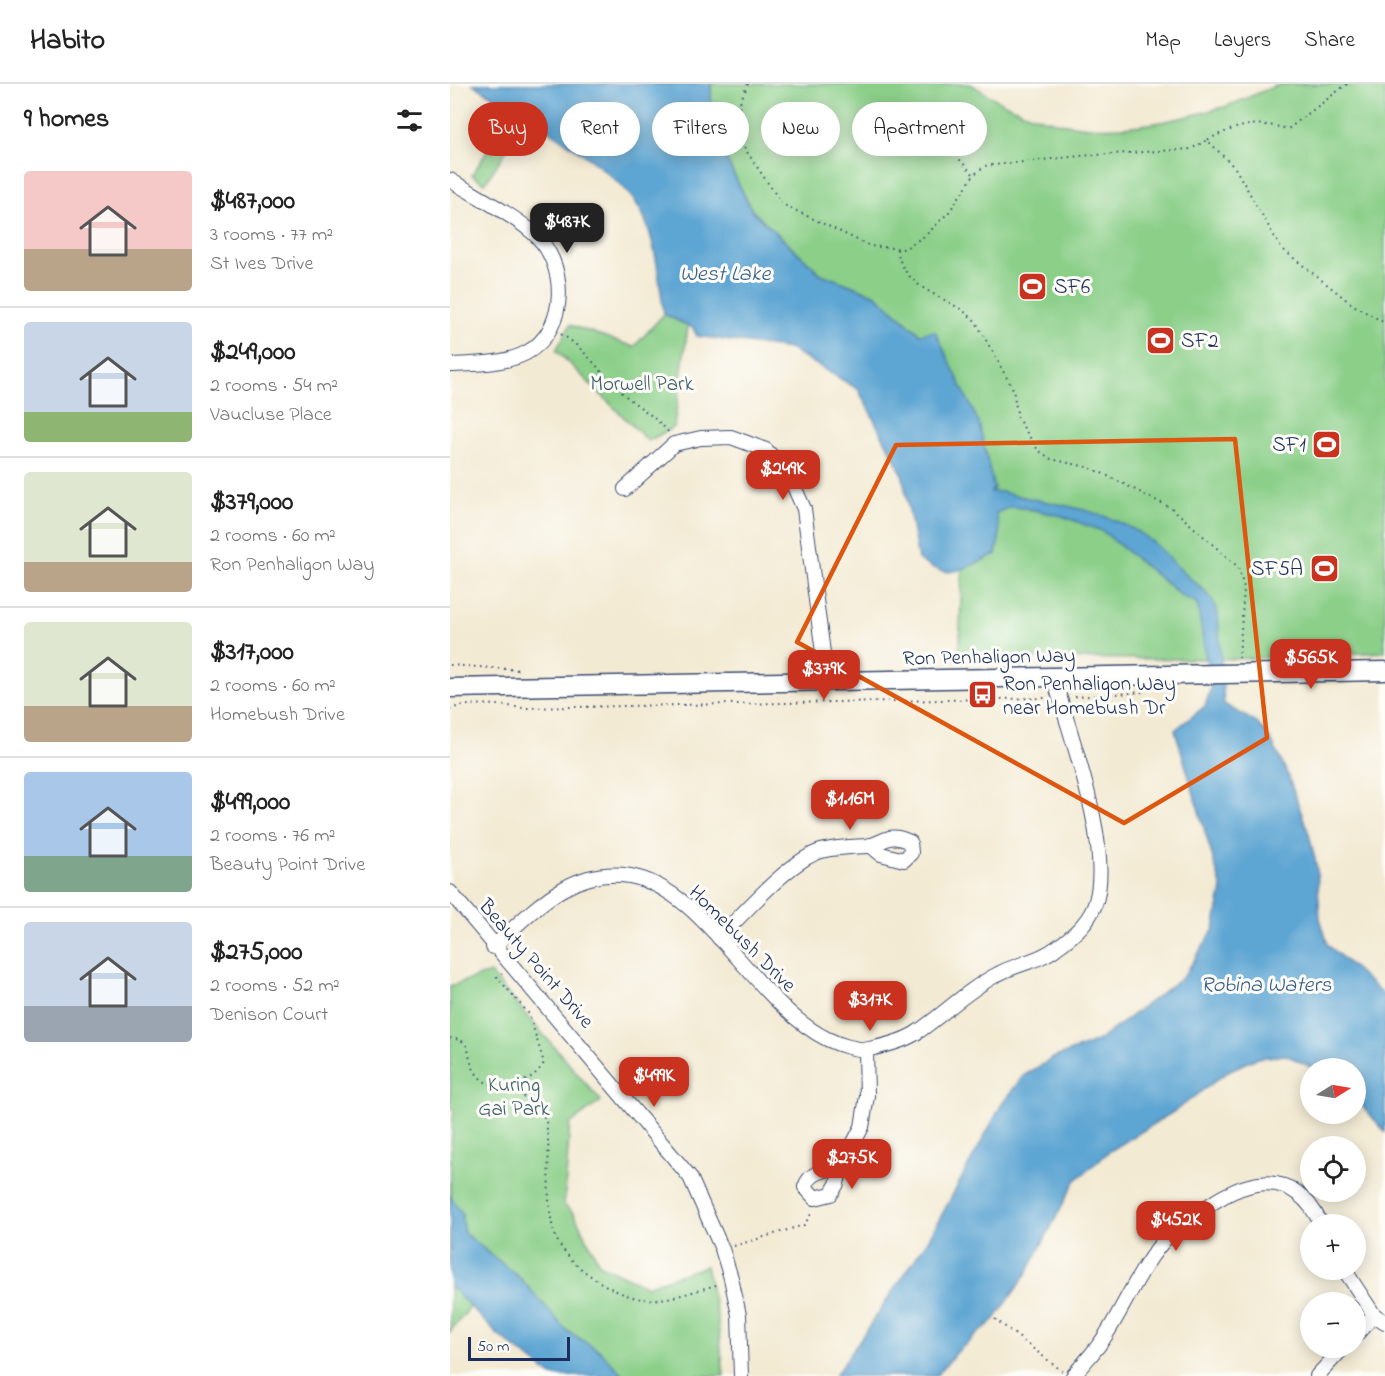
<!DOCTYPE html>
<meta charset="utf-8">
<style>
:root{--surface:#fff;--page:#f2f2f2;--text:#222;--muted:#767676;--line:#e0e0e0;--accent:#c8321e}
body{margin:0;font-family:"Indie Flower",sans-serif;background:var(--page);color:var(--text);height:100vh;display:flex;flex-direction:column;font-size:22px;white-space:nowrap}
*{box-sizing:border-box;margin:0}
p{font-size:20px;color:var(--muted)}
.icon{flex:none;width:33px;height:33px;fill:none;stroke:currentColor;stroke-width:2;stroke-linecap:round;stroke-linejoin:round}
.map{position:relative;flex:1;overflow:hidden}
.sheet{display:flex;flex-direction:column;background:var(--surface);width:450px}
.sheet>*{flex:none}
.guide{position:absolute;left:18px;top:18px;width:570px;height:54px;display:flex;gap:12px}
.needle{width:39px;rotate:79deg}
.buttons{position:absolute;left:850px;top:974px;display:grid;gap:12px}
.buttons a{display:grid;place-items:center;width:66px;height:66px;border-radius:50%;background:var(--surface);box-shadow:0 3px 15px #0003;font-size:30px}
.scale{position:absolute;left:18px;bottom:15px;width:102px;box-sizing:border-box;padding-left:6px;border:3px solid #1b2f5e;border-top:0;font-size:16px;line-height:21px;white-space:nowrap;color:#1b2f5e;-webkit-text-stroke:4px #fdfcf7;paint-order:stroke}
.price{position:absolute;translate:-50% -51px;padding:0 14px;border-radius:12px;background:var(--accent);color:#fff;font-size:20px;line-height:39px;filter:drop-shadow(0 2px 3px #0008)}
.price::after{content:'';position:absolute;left:50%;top:36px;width:18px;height:14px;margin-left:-9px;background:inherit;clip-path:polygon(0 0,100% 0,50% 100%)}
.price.selected{background:#222;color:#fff}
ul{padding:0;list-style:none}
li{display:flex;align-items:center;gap:18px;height:150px;padding:0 24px}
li+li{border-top:2px solid var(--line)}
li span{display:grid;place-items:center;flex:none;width:168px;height:120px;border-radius:6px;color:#555}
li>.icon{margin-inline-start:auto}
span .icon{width:72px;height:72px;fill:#fffc;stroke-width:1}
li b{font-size:26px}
h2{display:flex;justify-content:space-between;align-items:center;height:72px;padding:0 24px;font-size:26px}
.chip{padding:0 21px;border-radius:27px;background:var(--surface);box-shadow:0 3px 15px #0003;font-size:21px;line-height:54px}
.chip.selected{background:var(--accent);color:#fff}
header{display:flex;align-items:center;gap:36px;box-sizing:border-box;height:84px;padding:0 30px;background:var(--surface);border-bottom:2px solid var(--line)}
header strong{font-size:28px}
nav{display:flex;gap:33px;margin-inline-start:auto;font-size:21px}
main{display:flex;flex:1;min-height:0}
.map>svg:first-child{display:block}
.green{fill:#8bcf89;stroke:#537f74;stroke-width:1.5}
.water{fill:#5da5d3;stroke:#3c6a98;stroke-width:1.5}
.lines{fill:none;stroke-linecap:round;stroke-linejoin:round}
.minor-casing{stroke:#3b4b70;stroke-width:16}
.tertiary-casing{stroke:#3b4b70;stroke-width:21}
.path{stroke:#3b4b70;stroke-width:2;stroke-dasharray:1.5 4.5;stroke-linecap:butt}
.minor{stroke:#fff;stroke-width:14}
.tertiary{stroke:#fff;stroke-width:18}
.marked{fill:none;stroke:#de5710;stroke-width:4.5;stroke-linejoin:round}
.labels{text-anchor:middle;stroke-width:6;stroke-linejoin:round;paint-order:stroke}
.poi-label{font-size:21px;fill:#1b2f5e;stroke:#fdfcf7;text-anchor:start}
.park-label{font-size:21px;fill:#3d5f6b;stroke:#fdfcf7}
.street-label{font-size:21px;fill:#1b2f5e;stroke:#fdfcf7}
.water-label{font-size:22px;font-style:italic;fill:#355e8d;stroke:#fdfcf7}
</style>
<header>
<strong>Habito</strong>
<nav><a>Map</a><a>Layers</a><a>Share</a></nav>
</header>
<main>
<section class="sheet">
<h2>9 homes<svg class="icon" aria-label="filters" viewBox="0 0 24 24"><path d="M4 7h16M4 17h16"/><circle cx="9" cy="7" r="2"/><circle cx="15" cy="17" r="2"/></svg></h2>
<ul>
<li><span style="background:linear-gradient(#f6c9c9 65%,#b9a48a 0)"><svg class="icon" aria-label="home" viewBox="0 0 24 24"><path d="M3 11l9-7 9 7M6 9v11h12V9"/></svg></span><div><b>$487,000</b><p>3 rooms · 77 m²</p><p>St Ives Drive</p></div></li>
<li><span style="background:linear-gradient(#c9d6e8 75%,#8fb573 0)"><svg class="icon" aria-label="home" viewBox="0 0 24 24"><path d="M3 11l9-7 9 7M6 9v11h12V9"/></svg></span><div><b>$249,000</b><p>2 rooms · 54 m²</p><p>Vaucluse Place</p></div></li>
<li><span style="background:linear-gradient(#dfe7d0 75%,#b9a48a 0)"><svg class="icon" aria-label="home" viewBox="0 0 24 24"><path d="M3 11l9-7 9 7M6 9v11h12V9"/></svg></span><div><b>$379,000</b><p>2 rooms · 60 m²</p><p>Ron Penhaligon Way</p></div></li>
<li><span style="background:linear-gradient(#dfe7d0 70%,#b9a48a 0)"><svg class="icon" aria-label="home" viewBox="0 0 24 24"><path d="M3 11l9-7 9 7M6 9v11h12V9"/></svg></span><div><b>$317,000</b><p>2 rooms · 60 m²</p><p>Homebush Drive</p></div></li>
<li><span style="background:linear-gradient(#a9c7e8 70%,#7fa58c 0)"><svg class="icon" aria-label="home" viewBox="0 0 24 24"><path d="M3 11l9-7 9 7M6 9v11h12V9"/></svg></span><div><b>$499,000</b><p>2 rooms · 76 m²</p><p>Beauty Point Drive</p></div></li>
<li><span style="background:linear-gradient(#c9d6e8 70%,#9aa5b1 0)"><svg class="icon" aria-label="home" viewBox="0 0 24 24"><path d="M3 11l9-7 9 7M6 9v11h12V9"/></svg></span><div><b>$275,000</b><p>2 rooms · 52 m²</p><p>Denison Court</p></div></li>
</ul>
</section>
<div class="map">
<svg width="935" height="1292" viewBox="0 0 935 1292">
<rect width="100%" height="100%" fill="#fdfcf7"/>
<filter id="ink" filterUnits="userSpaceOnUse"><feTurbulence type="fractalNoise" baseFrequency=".0167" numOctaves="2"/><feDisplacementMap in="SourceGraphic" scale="12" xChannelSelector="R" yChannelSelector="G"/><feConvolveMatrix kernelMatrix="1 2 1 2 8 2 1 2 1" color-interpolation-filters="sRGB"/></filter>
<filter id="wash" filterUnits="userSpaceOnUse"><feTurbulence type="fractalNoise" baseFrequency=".008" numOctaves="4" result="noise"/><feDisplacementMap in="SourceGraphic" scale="24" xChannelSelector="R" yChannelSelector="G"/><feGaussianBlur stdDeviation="1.35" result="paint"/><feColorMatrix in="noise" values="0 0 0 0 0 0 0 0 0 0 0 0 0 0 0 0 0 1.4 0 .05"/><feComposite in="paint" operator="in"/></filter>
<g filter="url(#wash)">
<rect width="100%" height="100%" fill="#f3ead3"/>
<g class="green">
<path d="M261,0H521C604,57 678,50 770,24C788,20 819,2 834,0C867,0 902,0 935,0V568L782,575L509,574L512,485L546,470L470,250L426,211L371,190L302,126L261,45Z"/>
<polygon points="64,25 78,34 35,99 22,91"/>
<polygon points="214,230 238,242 224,343 198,357 106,266 120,241 184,263"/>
<path d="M40,889L151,1017L120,1040L114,1121L124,1130L150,1181L196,1202L256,1182L267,1231L274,1292H174L149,1266L117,1247L71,1195L13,1148C12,1125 9,1131 1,1113C0,1100 1,1042 4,1027L0,1021V902Z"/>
<polygon points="0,1202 21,1222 0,1248"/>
</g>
<g class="water">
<path d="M23,0H261V45L302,127L371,190L426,211L470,250L485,247L529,339L544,404L541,408H552C601,421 648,422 693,451C709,461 720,476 734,489C749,503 762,508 768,530L774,620L807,639L821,656L837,689L859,750L867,784L870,834L878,861L935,912V1048L906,1015V984H863L836,971L807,974L780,986L725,1027L660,1067L625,1097L577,1189L545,1235L508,1267L486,1292H385L478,1156L552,1020L573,992L603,974L648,957L734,892L764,845L772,805L725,646L755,622L761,604L747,519L733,513L652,447L612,432L574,424L560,423L546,429L550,450L546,470C514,484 499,499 468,475L452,389L408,305L340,265L247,252L243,244L214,230C209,197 207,162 193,131C172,84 67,28 23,0Z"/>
<polygon points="0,1112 12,1129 13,1148 71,1195 117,1247 149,1266 174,1292 102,1292 48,1251 0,1202"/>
</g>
</g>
<g filter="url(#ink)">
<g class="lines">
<defs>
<g id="minor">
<path d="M0,96C26,112 57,127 81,147C118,176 120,245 76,269C55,280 24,280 0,281"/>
<polyline points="175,405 224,360 251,354 281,353 316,366 338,389 354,425 377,599"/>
<polyline points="0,808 240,1093 272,1165 281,1194 289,1231 291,1292"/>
<path d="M269,854C292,831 340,776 371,767C386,763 401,763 417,762C436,759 436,747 460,758L461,769L454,776L431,770L420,761"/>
<path d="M43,863C83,827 121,782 180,792C255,805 306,920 377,955C387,960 408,967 419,965C434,962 457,956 469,947C496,928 519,905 548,890C566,880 590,877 606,864C622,853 641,836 646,817C662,760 620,652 604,594"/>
<path d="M391,1083C376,1086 360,1087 355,1103L365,1114L381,1110L387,1100L391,1083L412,1043L417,1012L416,966"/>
<polyline points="894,1185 924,1231 935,1238"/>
<polyline points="906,1251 924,1231"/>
<path d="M623,1292C634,1278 648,1265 657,1249C676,1219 693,1178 718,1152C726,1144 738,1137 747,1130C791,1096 842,1079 871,1140"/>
<polyline points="867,1292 894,1263"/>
</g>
<polyline id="tertiary" points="0,604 935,587"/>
</defs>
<use href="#minor" class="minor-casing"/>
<use href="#tertiary" class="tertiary-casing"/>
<g class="path">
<polyline points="298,0 290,18 288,48 295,65 332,120 420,162 454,165 476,151 499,128 524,91 534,82 630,72 741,65 757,56"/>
<path d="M897,0L838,45C804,36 788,41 757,56L785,84L831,164L903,221L935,239"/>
<polyline points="497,56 500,57 510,76 524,91"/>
<path d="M447,165C454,210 502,211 526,238L563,305L568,335L588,366L601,375L637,383L656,391L723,425L788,483L794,504L789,574"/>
<path d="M111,250C134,264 147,284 165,302C182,320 204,330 219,349"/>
<polyline points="0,581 71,586"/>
<polyline points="625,613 694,608"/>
<path d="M0,626C13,617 56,621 72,624L598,614"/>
<path d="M0,954C4,955 10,955 13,958C19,962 18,969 20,975C26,998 42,1006 65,1000C79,996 86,991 94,979L79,930L47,893L52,889"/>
<path d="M58,1002L91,1025L96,1038C102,1074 94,1112 104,1148C112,1178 163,1212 193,1215C218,1218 246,1206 270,1200"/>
<polyline points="284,1162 354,1141 363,1127"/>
<polyline points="545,1235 612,1287"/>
</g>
<use href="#minor" class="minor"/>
<use href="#tertiary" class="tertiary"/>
</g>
</g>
<path class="marked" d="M785,355L817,654L674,739L347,558L446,361Z"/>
<defs>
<symbol id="stadium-square" viewBox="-11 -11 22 22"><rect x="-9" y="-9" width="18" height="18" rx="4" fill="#c8321e" stroke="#fdfcf7"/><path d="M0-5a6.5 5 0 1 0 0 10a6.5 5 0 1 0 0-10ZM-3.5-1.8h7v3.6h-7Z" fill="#fff"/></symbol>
<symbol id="bus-square" viewBox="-11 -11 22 22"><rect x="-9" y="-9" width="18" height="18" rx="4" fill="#c8321e" stroke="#fdfcf7"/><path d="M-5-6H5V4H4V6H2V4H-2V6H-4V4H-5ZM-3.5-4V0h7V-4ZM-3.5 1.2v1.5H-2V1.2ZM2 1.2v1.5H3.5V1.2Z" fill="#fff"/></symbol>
</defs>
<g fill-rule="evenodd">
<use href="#stadium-square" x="566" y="186" width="33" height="33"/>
<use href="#stadium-square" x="694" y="240" width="33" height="33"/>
<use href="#stadium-square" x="860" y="344" width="33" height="33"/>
<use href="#stadium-square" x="858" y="468" width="33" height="33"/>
<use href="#bus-square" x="516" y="594" width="33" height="33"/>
</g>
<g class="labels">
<g class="poi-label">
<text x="604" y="209">SF6</text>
<text x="731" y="263">SF2</text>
<text x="856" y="367" text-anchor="end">SF1</text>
<text x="853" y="491" text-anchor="end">SF5A</text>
<text x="553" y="606">Ron Penhaligon Way<tspan x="553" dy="24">near Homebush Dr</tspan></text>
</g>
<g class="park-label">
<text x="192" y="306">Morwell Park</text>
<text x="64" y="1007">Kuring<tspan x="64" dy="24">Gai Park</tspan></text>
</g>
<g class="street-label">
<text transform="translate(539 572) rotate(-1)" y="7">Ron Penhaligon Way</text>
<text transform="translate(293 854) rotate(45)" y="7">Homebush Drive</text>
<text transform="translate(87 879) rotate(49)" y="7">Beauty Point Drive</text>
</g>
<g class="water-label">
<text x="275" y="196">West Lake</text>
<text x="816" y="907">Robina Waters</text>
</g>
</g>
</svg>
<div class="buttons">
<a><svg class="needle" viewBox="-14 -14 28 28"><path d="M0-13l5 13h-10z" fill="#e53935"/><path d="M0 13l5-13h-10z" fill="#767676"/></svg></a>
<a><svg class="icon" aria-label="locate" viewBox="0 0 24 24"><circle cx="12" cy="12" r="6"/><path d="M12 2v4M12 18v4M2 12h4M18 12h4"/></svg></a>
<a>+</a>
<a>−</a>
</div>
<div class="scale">50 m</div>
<b class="price selected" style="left:117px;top:170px">$487K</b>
<b class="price" style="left:333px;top:417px">$249K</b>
<b class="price" style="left:861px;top:606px">$565K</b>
<b class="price" style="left:374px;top:617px">$379K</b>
<b class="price" style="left:400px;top:747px">$1.16M</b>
<b class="price" style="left:420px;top:948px">$317K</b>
<b class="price" style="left:204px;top:1024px">$499K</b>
<b class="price" style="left:402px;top:1106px">$275K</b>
<b class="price" style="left:726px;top:1168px">$452K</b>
<div class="guide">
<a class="chip selected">Buy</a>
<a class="chip">Rent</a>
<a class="chip">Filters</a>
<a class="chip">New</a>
<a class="chip">Apartment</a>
</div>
</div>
</main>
